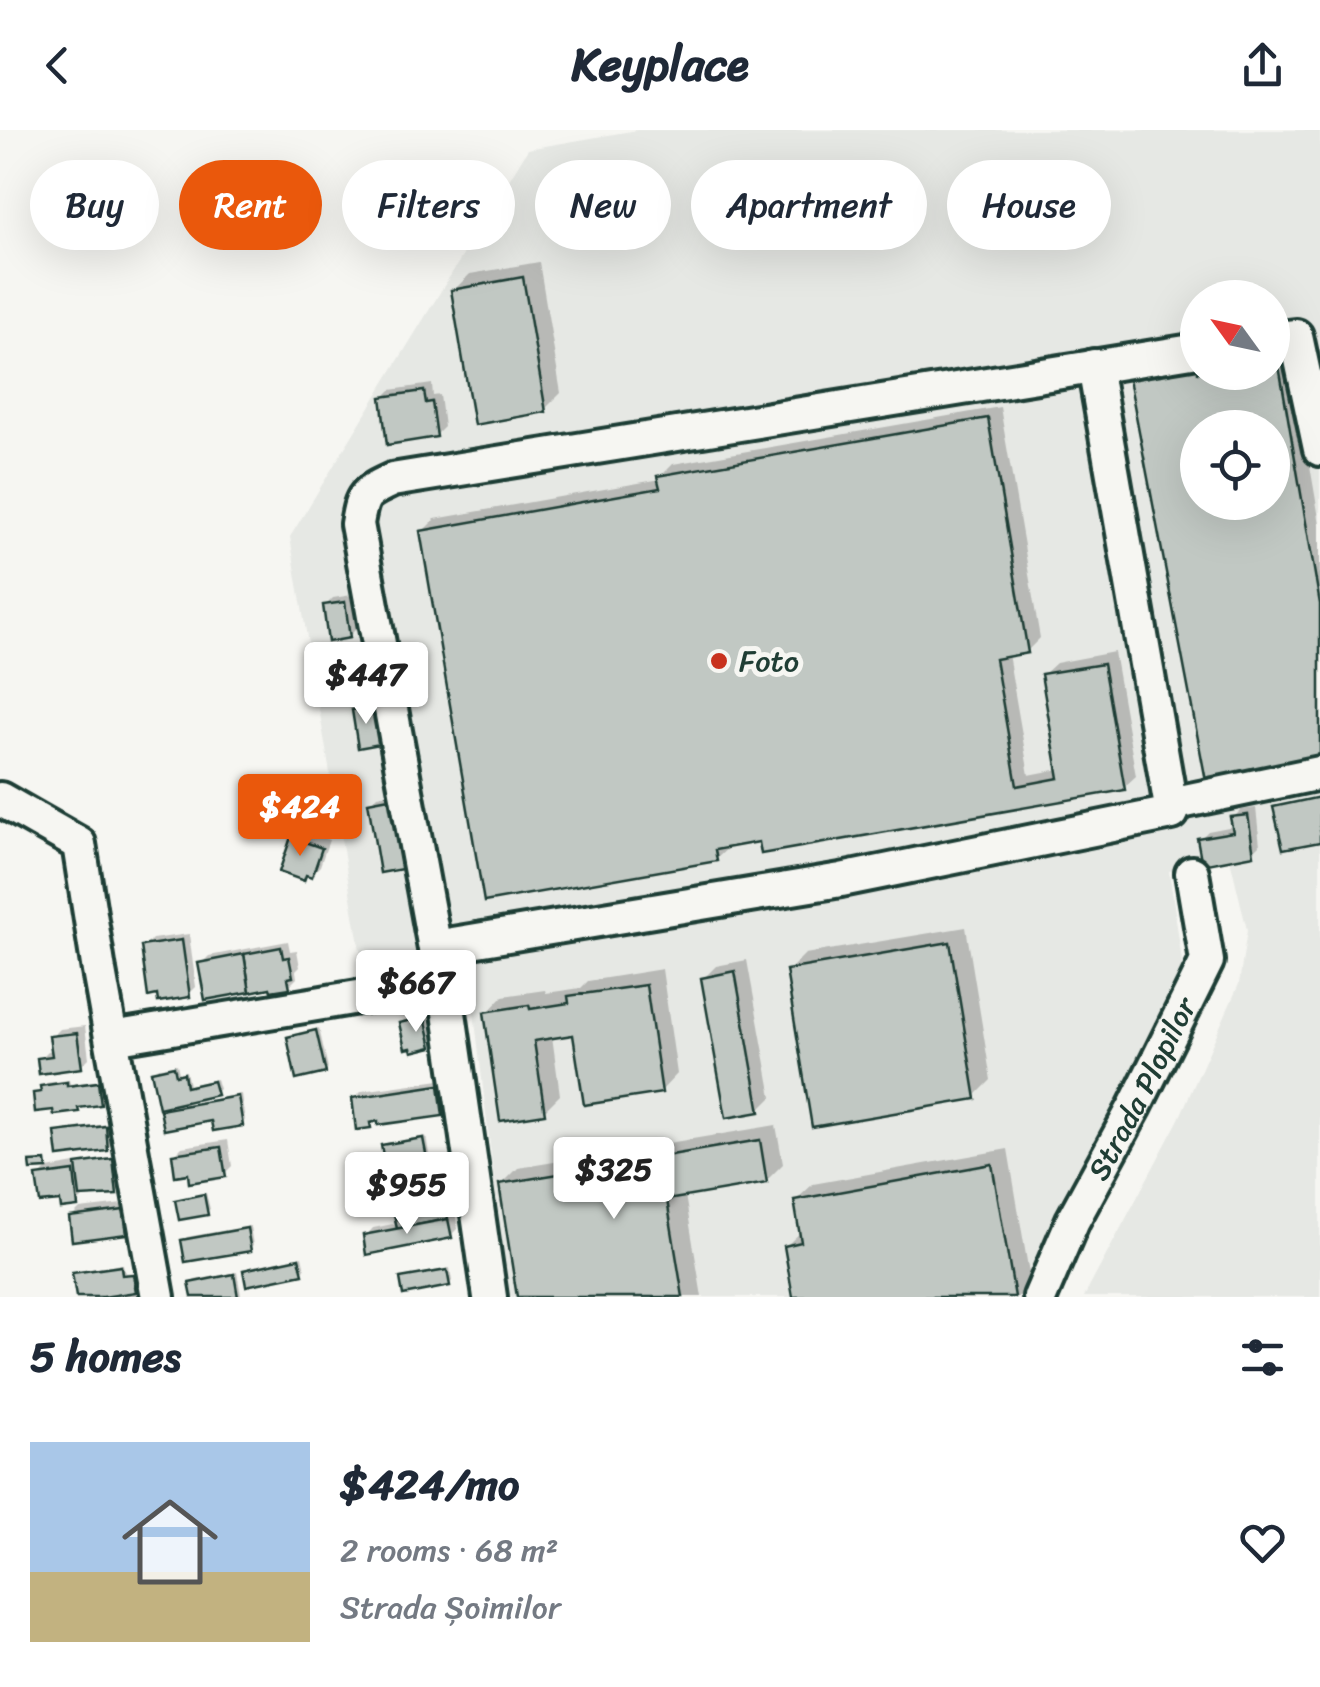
<!DOCTYPE html>
<meta charset="utf-8">
<style>
:root{--surface:#fff;--page:#f6f6f7;--text:#1f2937;--muted:#747a83;--line:#e0e1e3;--accent:#ea580c}
body{margin:0;font-family:Sriracha,sans-serif;background:var(--page);color:var(--text);height:100vh;display:flex;flex-direction:column;font-size:38px;white-space:nowrap}
*{box-sizing:border-box;margin:0}
p{font-size:32px;color:var(--muted)}
.icon{flex:none;width:55px;height:55px;fill:none;stroke:currentColor;stroke-width:2;stroke-linecap:round;stroke-linejoin:round}
.map{position:relative;height:1167px;overflow:hidden}
.sheet{display:flex;flex-direction:column;background:var(--surface);flex:1}
.sheet>*{flex:none}
.hud{position:absolute;left:30px;top:30px;width:1260px;height:90px;display:flex;gap:20px}
.needle{width:65px;rotate:303deg}
.buttons{position:absolute;left:1180px;top:150px;display:grid;gap:20px}
.buttons a{display:grid;place-items:center;width:110px;height:110px;border-radius:50%;background:var(--surface);box-shadow:0 10px 40px #0002;font-size:50px}
.price{position:absolute;translate:-50% -85px;padding:0 22px;border-radius:10px;background:#fff;color:#222;font-size:32px;line-height:65px;filter:drop-shadow(0 2px 5px #0008)}
.price::after{content:'';position:absolute;left:50%;top:60px;width:30px;height:22px;margin-left:-15px;background:inherit;clip-path:polygon(0 0,100% 0,50% 100%)}
.price.selected{background:var(--accent);color:#fff}
ul{padding:0;list-style:none}
li{display:flex;align-items:center;gap:30px;height:250px;padding:0 30px}
li+li{border-top:2px solid var(--line)}
li span{display:grid;place-items:center;flex:none;width:280px;height:200px;border-radius:0px;color:#555}
li>.icon{margin-inline-start:auto}
span .icon{width:120px;height:120px;fill:#fffc;stroke-width:1}
li b{font-size:42px}
h2{display:flex;justify-content:space-between;align-items:center;height:120px;padding:0 30px;font-size:42px}
.chip{padding:0 35px;border-radius:45px;background:var(--surface);box-shadow:0 10px 40px #0002;font-size:35px;line-height:90px}
.chip.selected{background:var(--accent);color:#fff}
header{display:flex;justify-content:space-between;align-items:center;height:130px;padding:0 30px;background:var(--surface);font-size:45px;font-weight:700}
.map>svg:first-child{display:block}
.built{fill:#e6e8e4;fill-rule:evenodd}
.shadow{fill:#0003;fill-rule:evenodd}
.building{fill:#c1c8c3;stroke:#1f3d34;stroke-width:2.5;fill-rule:evenodd}
.lines{fill:none;stroke-linecap:round;stroke-linejoin:round}
.minor-casing{stroke:#1f3d34;stroke-width:40}
.minor{stroke:#f6f6f2;stroke-width:32}
.poi-dot{fill:#c8321e;stroke:#f6f6f2;stroke-width:4}
.labels{text-anchor:middle;stroke-width:10;stroke-linejoin:round;paint-order:stroke}
.poi-label{font-size:30px;fill:#1f3d34;stroke:#f6f6f2;text-anchor:start}
.street-label{font-size:30px;fill:#1f3d34;stroke:#f6f6f2}
</style>
<header><svg class="icon" aria-label="back" viewBox="0 0 24 24"><path d="M15 5l-7 7 7 7"/></svg>Keyplace<svg class="icon" aria-label="share" viewBox="0 0 24 24"><path d="M12 15V3M7 8l5-5 5 5M5 13v7h14v-7"/></svg></header>
<div class="map">
<svg width="1320" height="1167" viewBox="0 0 1320 1167">
<rect width="100%" height="100%" fill="#f6f6f2"/>
<filter id="ink" filterUnits="userSpaceOnUse"><feTurbulence type="fractalNoise" baseFrequency=".01" numOctaves="2"/><feDisplacementMap in="SourceGraphic" scale="20" xChannelSelector="R" yChannelSelector="G"/><feConvolveMatrix kernelMatrix="1 2 1 2 8 2 1 2 1" color-interpolation-filters="sRGB"/></filter>
<g filter="url(#ink)">
<path class="built" d="M637,0H1320V1167H1084L1179,989L1239,854L1247,800L1230,729L1169,741L1184,845L1021,1167H508L468,832L365,850L290,407L528,19ZM1198,168H1272V242H1198ZM1198,298H1272V372H1198Z"/>
<g class="shadow">
<polygon points="539,132 561,263 544,280 454,160 470,144"/>
<path d="M1289,213L1320,394V638L1132,250L1144,237L1198,228V242H1272V216ZM1198,298H1272V372H1198Z"/>
<polygon points="432,254 433,266 440,265 444,297 436,305 383,268 391,260"/>
<polygon points="1000,277 1040,508 1027,521 1008,524 1029,645 1060,639 1043,545 1056,533 1114,522 1136,646 1123,658 762,709 729,717 716,729 422,402 435,389 661,349 660,347 673,334"/>
<polygon points="352,465 357,498 349,506 325,476 333,468"/>
<polygon points="381,570 386,604 379,612 354,581 362,573"/>
<polygon points="396,662 408,729 400,737 370,673 378,665"/>
<polygon points="1256,678 1260,715 1252,723 1200,709 1208,701 1234,696 1233,688 1241,680"/>
<polygon points="301,700 329,710 320,736 312,744 308,743 304,748 293,708"/>
<polygon points="966,797 991,950 974,967 788,841 805,824"/>
<polygon points="189,804 196,857 188,865 144,817 152,809"/>
<polygon points="288,811 290,821 297,820 300,837 296,841 297,848 289,856 201,834 209,826"/>
<polygon points="747,830 772,967 759,980 704,848 716,836"/>
<polygon points="662,839 677,944 661,961 575,903 552,906 560,965 544,981 487,883 503,866 545,860 546,863 581,858 588,851"/>
<polygon points="428,885 434,912 431,915 402,893 405,890"/>
<polygon points="85,896 89,928 81,936 40,929 48,921 54,920 52,907 60,899"/>
<polygon points="319,898 328,938 325,941 290,908 293,904"/>
<polygon points="177,934 179,943 186,941 189,955 216,949 219,959 215,963 186,969 187,974 241,964 245,990 242,994 163,981 171,973 154,942 157,938"/>
<polygon points="447,949 450,975 442,983 376,989 370,995 354,969 362,961"/>
<polygon points="69,950 70,954 101,950 103,970 100,973 82,975 77,980 36,964 43,960 46,953"/>
<polygon points="108,994 111,1015 107,1018 58,1003 61,1000"/>
<polygon points="776,995 783,1034 766,1051 685,1065 702,1167 520,1167 501,1055 518,1038"/>
<polygon points="426,1006 430,1029 426,1032 385,1032 376,1029 385,1025 383,1016 386,1013"/>
<polygon points="228,1010 232,1036 224,1044 190,1041 174,1025 182,1017"/>
<polygon points="1008,1019 1031,1155 1020,1167 795,1167 786,1116 802,1101 796,1070 813,1054"/>
<polygon points="115,1027 119,1060 116,1063 85,1066 77,1074 62,1068 39,1047 47,1039"/>
<polygon points="445,1056 450,1083 455,1082 458,1098 450,1106 366,1106 373,1098 398,1093 393,1069 397,1065"/>
<polygon points="206,1063 210,1079 206,1082 178,1071 181,1068"/>
<polygon points="131,1073 133,1093 125,1101 72,1087 80,1079"/>
<polygon points="250,1096 253,1115 249,1118 183,1111 187,1107"/>
<polygon points="302,1126 305,1139 301,1142 246,1140 249,1137"/>
<polygon points="123,1134 125,1143 136,1142 140,1167 78,1167 75,1144 78,1141"/>
<polygon points="450,1138 452,1151 449,1154 403,1149 406,1146"/>
<polygon points="237,1142 241,1165 239,1167 194,1167 191,1153 195,1150"/>
</g>
<g class="building">
<polygon points="523,147 546,282 474,295 451,160"/>
<path d="M1277,224L1320,474V641L1207,656L1129,249L1198,237V242H1272V225ZM1198,298H1272V372H1198Z"/>
<polygon points="424,261 426,273 432,272 437,307 387,315 381,267"/>
<polygon points="988,288 1028,523 995,529 1017,656 1059,648 1041,544 1103,534 1125,660 761,724 759,712 715,720 717,731 484,772 420,401 660,358 657,346"/>
<polygon points="345,472 350,508 328,512 323,475"/>
<polygon points="374,576 380,614 358,618 352,580"/>
<polygon points="1320,667 1320,712 1283,719 1273,677"/>
<polygon points="389,668 402,739 380,743 368,672"/>
<polygon points="1248,685 1254,725 1202,735 1197,708 1233,702 1230,687"/>
<polygon points="291,707 322,718 312,747 306,745 304,751 279,742"/>
<polygon points="182,810 190,867 158,872 157,865 148,867 141,816"/>
<polygon points="950,812 976,969 812,997 786,840"/>
<polygon points="281,817 283,828 289,827 293,847 288,848 290,858 271,861 270,858 250,862 244,824"/>
<polygon points="244,824 250,862 205,870 198,833"/>
<polygon points="735,841 760,982 726,988 701,848"/>
<polygon points="646,855 662,963 584,975 573,905 534,911 545,984 500,991 484,882 529,875 530,879 569,873 568,866"/>
<polygon points="425,887 432,917 412,922 411,918 405,919 399,893"/>
<polygon points="316,900 326,943 296,950 287,907"/>
<polygon points="77,903 82,938 39,944 37,928 52,926 49,906"/>
<polygon points="174,936 176,945 184,943 186,957 213,951 217,965 159,978 151,941"/>
<polygon points="67,952 67,956 98,952 101,975 78,978 79,982 54,985 53,980 35,982 33,963 41,962 40,956"/>
<polygon points="439,955 443,986 378,995 378,991 370,993 371,998 356,1000 352,968"/>
<polygon points="238,966 243,996 213,1001 211,991 164,1000 160,980"/>
<polygon points="106,996 108,1021 58,1027 55,1002"/>
<polygon points="423,1008 428,1034 384,1041 383,1035 375,1036 373,1028 383,1026 381,1015"/>
<polygon points="760,1010 767,1053 667,1070 683,1167 517,1167 499,1054"/>
<polygon points="221,1017 226,1047 189,1053 188,1044 175,1046 172,1024"/>
<polygon points="113,1029 117,1065 80,1067 76,1034"/>
<polygon points="46,1031 47,1039 31,1040 30,1032"/>
<polygon points="992,1034 1015,1167 793,1167 784,1116 801,1112 794,1070"/>
<polygon points="74,1041 78,1077 61,1079 60,1071 40,1073 36,1046"/>
<polygon points="442,1058 448,1089 397,1099 391,1068"/>
<polygon points="204,1064 208,1085 179,1090 175,1070"/>
<polygon points="124,1080 127,1104 72,1111 69,1087"/>
<polygon points="448,1089 452,1108 366,1125 363,1105"/>
<polygon points="247,1098 251,1121 185,1132 181,1110"/>
<polygon points="299,1128 303,1144 246,1156 243,1140"/>
<polygon points="121,1136 122,1145 133,1144 136,1162 103,1167 76,1167 72,1143"/>
<polygon points="447,1140 450,1156 403,1165 400,1148"/>
<polygon points="234,1144 238,1167 192,1167 189,1153"/>
</g>
<g class="lines">
<defs>
<g id="minor">
<polyline points="1272,209 1296,206 1320,319"/>
<polyline points="0,669 79,714 99,841 158,1167"/>
<polyline points="1171,674 1320,643"/>
<polyline points="435,817 841,750 1172,683 1094,236"/>
<path d="M442,857L357,394C362,364 364,363 392,350L1198,220"/>
<polyline points="112,908 436,854 446,862 490,1167"/>
<path id="s1" d="M1040,1167L1073,1090L1134,978L1207,831L1192,743"/>
</g>
</defs>
<use href="#minor" class="minor-casing"/>
<use href="#minor" class="minor"/>
</g>
</g>
<circle class="poi-dot" cx="719" cy="531" r="10"/>
<g class="labels">
<g class="poi-label">
<text x="739" y="541">Foto</text>
</g>
<g class="street-label">
<text dy="10" stroke="none"><textPath href="#s1" startOffset="232">Strada Plopilor</textPath></text>
</g>
</g>
</svg>
<div class="buttons">
<a><svg class="needle" viewBox="-14 -14 28 28"><path d="M0-13l5 13h-10z" fill="#e53935"/><path d="M0 13l5-13h-10z" fill="#747a83"/></svg></a>
<a><svg class="icon" aria-label="locate" viewBox="0 0 24 24"><circle cx="12" cy="12" r="6"/><path d="M12 2v4M12 18v4M2 12h4M18 12h4"/></svg></a>
</div>
<b class="price" style="left:366px;top:597px">$447</b>
<b class="price selected" style="left:300px;top:729px">$424</b>
<b class="price" style="left:416px;top:905px">$667</b>
<b class="price" style="left:614px;top:1092px">$325</b>
<b class="price" style="left:407px;top:1107px">$955</b>
<div class="hud">
<a class="chip">Buy</a>
<a class="chip selected">Rent</a>
<a class="chip">Filters</a>
<a class="chip">New</a>
<a class="chip">Apartment</a>
<a class="chip">House</a>
</div>
</div>
<section class="sheet">
<h2>5 homes<svg class="icon" aria-label="filters" viewBox="0 0 24 24"><path d="M4 7h16M4 17h16"/><circle cx="9" cy="7" r="2"/><circle cx="15" cy="17" r="2"/></svg></h2>
<ul>
<li><span style="background:linear-gradient(#a9c7e8 65%,#c2b280 0)"><svg class="icon" aria-label="home" viewBox="0 0 24 24"><path d="M3 11l9-7 9 7M6 9v11h12V9"/></svg></span><div><b>$424/mo</b><p>2 rooms · 68 m²</p><p>Strada Șoimilor</p></div><svg class="icon" aria-label="heart" viewBox="0 0 24 24"><path d="M12 20l-8-8c-3-5 5-10 8-4 3-6 11-1 8 4z"/></svg></li>
</ul>
</section>
